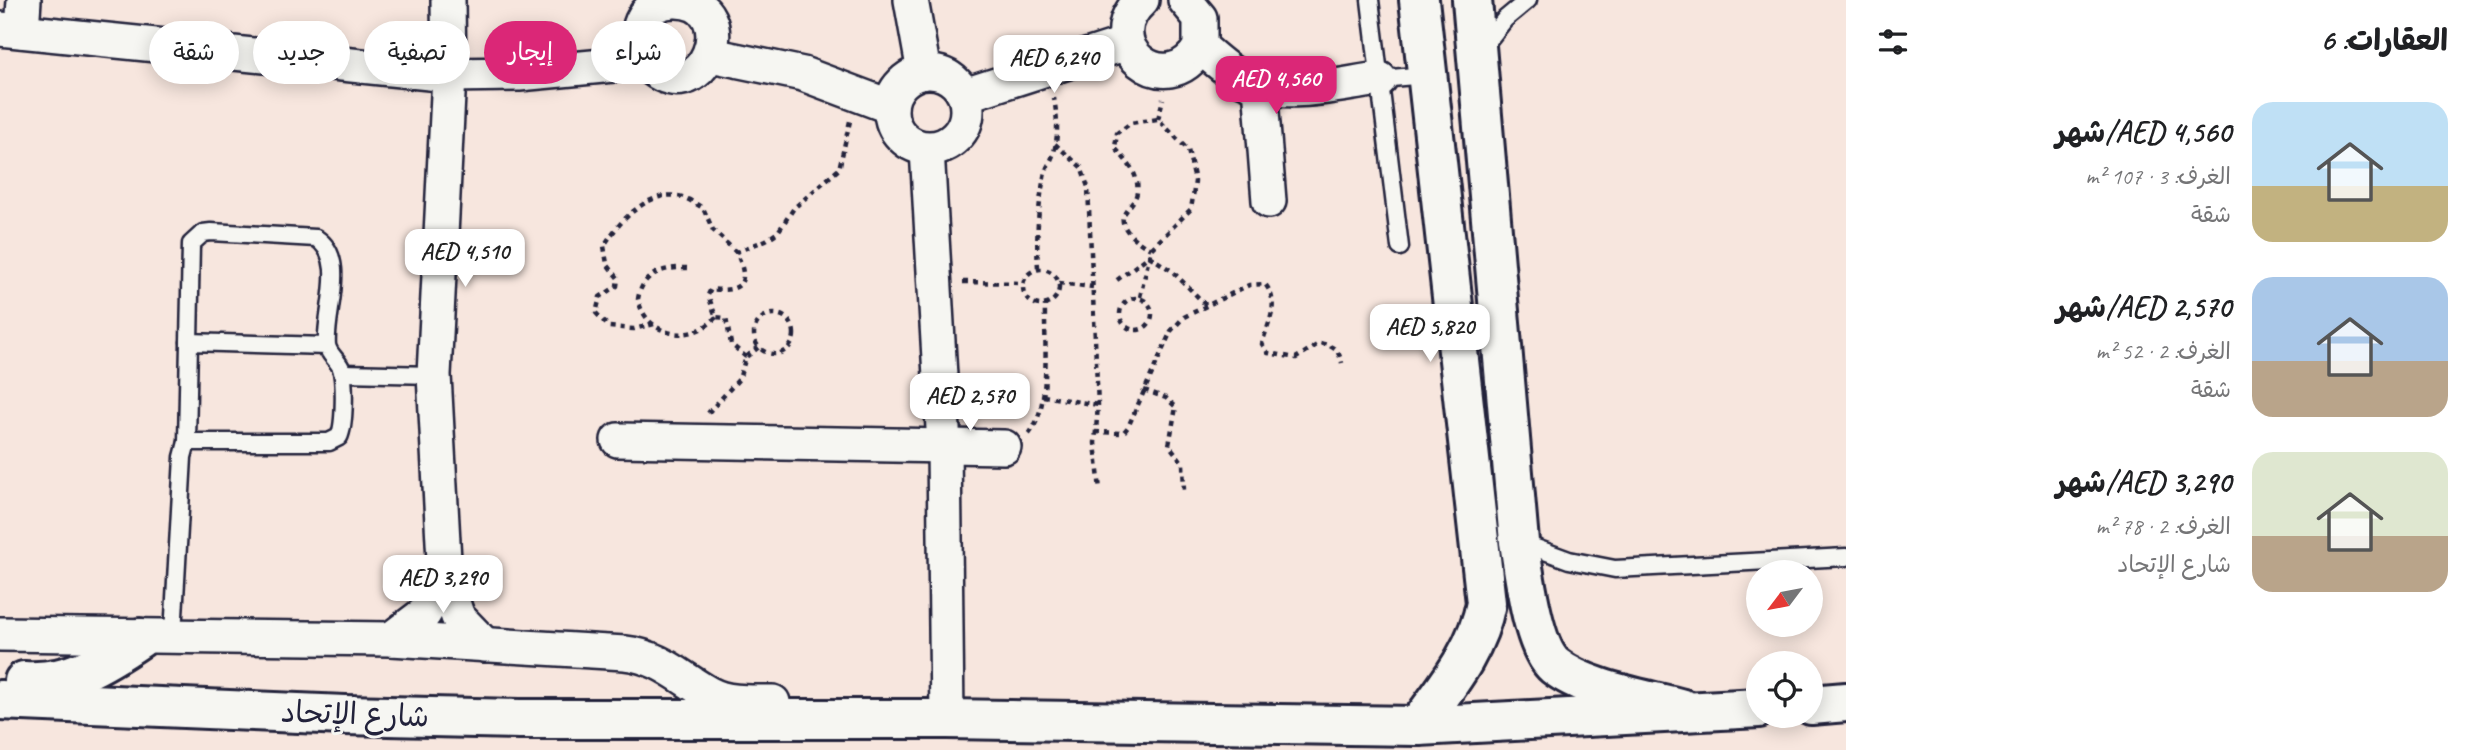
<!DOCTYPE html>
<html lang="ar">
<meta charset="utf-8">
<style>
:root{--surface:#fff;--page:#f6f6f6;--text:#202124;--muted:#757577;--accent:#db2777}
body{margin:0;font-family:Caveat,"Playpen Sans Arabic",sans-serif;background:var(--page);color:var(--text);direction:rtl;height:100vh;display:flex;flex-direction:column;font-size:26px;white-space:nowrap}
*{box-sizing:border-box;margin:0}
p{font-size:23px;color:var(--muted)}
.icon{flex:none;width:38px;height:38px;fill:none;stroke:currentColor;stroke-width:2;stroke-linecap:round;stroke-linejoin:round}
.map{position:relative;flex:1;overflow:hidden;direction:ltr}
.drawer{display:flex;flex-direction:column;background:var(--surface);width:630px}
.drawer>*{flex:none}
.top-card{position:absolute;left:21px;top:21px;width:665px;height:63px;direction:rtl;display:flex;gap:14px}
.needle{width:46px;rotate:238deg}
.fabs{position:absolute;left:1746px;top:560px;display:grid;gap:14px}
.fabs a{display:grid;place-items:center;width:77px;height:77px;border-radius:50%;background:var(--surface);box-shadow:0 4px 18px #0003;font-size:35px}
.price{position:absolute;translate:-50% -60px;padding:0 16px;border-radius:14px;background:#fff;color:#222;font-size:23px;line-height:46px;filter:drop-shadow(0 2px 4px #0008)}
.price::after{content:'';position:absolute;left:50%;top:42px;width:21px;height:16px;margin-left:-10px;background:inherit;clip-path:polygon(0 0,100% 0,50% 100%)}
.price.on{background:var(--accent);color:#fff}
ul{padding:0;list-style:none}
li{display:flex;align-items:center;gap:21px;height:175px;padding:0 28px}
li span{display:grid;place-items:center;flex:none;width:196px;height:140px;border-radius:21px;color:#555}
li>.icon{margin-inline-start:auto}
span .icon{width:84px;height:84px;fill:#fffc;stroke-width:1}
li b{font-size:30px}
h2{display:flex;justify-content:space-between;align-items:center;height:84px;padding:0 28px;font-size:30px}
.tag{padding:0 24px;border-radius:32px;background:var(--surface);box-shadow:0 4px 18px #0003;font-size:24px;line-height:63px}
.tag.on{background:var(--accent);color:#fff}
main{display:flex;flex:1;min-height:0}
.map>svg:first-child{display:block}
.lines{fill:none;stroke-linecap:round;stroke-linejoin:round}
.service-casing{stroke:#22223b;stroke-width:21}
.minor-casing{stroke:#22223b;stroke-width:38}
.secondary-casing{stroke:#22223b;stroke-width:44}
.trunk-casing{stroke:#22223b;stroke-width:44}
.path{stroke:#22223b;stroke-width:4.5;stroke-dasharray:5 5;stroke-linecap:butt}
.service{stroke:#f6f6f2;stroke-width:16}
.minor{stroke:#f6f6f2;stroke-width:33}
.secondary{stroke:#f6f6f2;stroke-width:38}
.trunk{stroke:#f6f6f2;stroke-width:38}
.labels{text-anchor:middle;stroke-width:6;stroke-linejoin:round;paint-order:stroke}
.street-label{font-size:30px;fill:#22223b;stroke:#f6f6f2}
</style>
<main>
<section class="drawer">
<h2>العقارات: 6<svg class="icon" aria-label="filters" viewBox="0 0 24 24"><path d="M4 7h16M4 17h16"/><circle cx="9" cy="7" r="2"/><circle cx="15" cy="17" r="2"/></svg></h2>
<ul>
<li><span style="background:linear-gradient(#bfe0f5 60%,#c2b280 0)"><svg class="icon" aria-label="home" viewBox="0 0 24 24"><path d="M3 11l9-7 9 7M6 9v11h12V9"/></svg></span><div><b>AED 4,560/شهر</b><p>الغرف: 3 · 107 m²</p><p>شقة</p></div></li>
<li><span style="background:linear-gradient(#a9c7e8 60%,#b9a48a 0)"><svg class="icon" aria-label="home" viewBox="0 0 24 24"><path d="M3 11l9-7 9 7M6 9v11h12V9"/></svg></span><div><b>AED 2,570/شهر</b><p>الغرف: 2 · 52 m²</p><p>شقة</p></div></li>
<li><span style="background:linear-gradient(#dfe7d0 60%,#b9a48a 0)"><svg class="icon" aria-label="home" viewBox="0 0 24 24"><path d="M3 11l9-7 9 7M6 9v11h12V9"/></svg></span><div><b>AED 3,290/شهر</b><p>الغرف: 2 · 78 m²</p><p>شارع الإتحاد</p></div></li>
</ul>
</section>
<div class="map">
<svg width="1846" height="750" viewBox="0 0 1846 750">
<rect width="100%" height="100%" fill="#f7e6de"/>
<filter id="ink" filterUnits="userSpaceOnUse"><feTurbulence type="fractalNoise" baseFrequency=".0143" numOctaves="2"/><feDisplacementMap in="SourceGraphic" scale="14" xChannelSelector="R" yChannelSelector="G"/><feConvolveMatrix kernelMatrix="1 2 1 2 8 2 1 2 1" color-interpolation-filters="sRGB"/></filter>
<g filter="url(#ink)">
<g class="lines">
<defs>
<g id="service">
<polyline points="1370,0 1400,247"/>
<polyline points="1483,47 1505,19 1528,0"/>
<polyline points="1380,79 1426,75"/>
<polyline points="343,373 434,375"/>
<polyline points="187,442 189,342"/>
<polyline points="1520,542 1569,560 1615,569 1846,557"/>
<path d="M173,634L183,457L187,442H329L339,437C345,425 345,380 341,368C337,359 328,354 327,345C324,313 349,259 316,238L211,232L203,233L191,244L189,342L327,346"/>
</g>
<g id="minor">
<polyline points="448,0 449,75 434,375 445,579 458,617 485,645"/>
<polyline points="911,0 924,72"/>
<path d="M1142,0C1093,44 1167,104 1200,47V18L1185,0"/>
<path d="M0,29L449,75L519,74L645,62C703,121 747,2 676,1C641,0 630,36 645,62"/>
<polyline points="22,31 24,0"/>
<path d="M1200,47C1214,58 1228,72 1244,80C1283,100 1338,84 1380,79"/>
<polyline points="711,55 803,74 891,107"/>
<circle cx="929" cy="110" r="38"/>
<polyline points="1260,86 1269,201"/>
<polyline points="965,95 1127,43"/>
<polyline points="927,149 944,446 947,719"/>
<polyline points="618,440 1004,447"/>
<path d="M0,634L391,639L625,653C660,657 678,676 708,693C728,704 752,702 773,702"/>
<polyline points="391,639 424,614 445,579"/>
</g>
<g id="secondary">
<path d="M1472,0L1519,542C1524,571 1532,647 1555,666C1585,690 1646,699 1683,709"/>
<path d="M1418,726C1446,687 1477,651 1486,603L1419,0"/>
</g>
<g id="trunk">
<path d="M24,681C70,684 103,663 140,638"/>
<polyline points="0,700 345,715 520,719 947,719 1418,726 1759,708"/>
<polyline points="1811,705 1846,702"/>
</g>
</defs>
<use href="#service" class="service-casing"/>
<use href="#minor" class="minor-casing"/>
<use href="#secondary" class="secondary-casing"/>
<use href="#trunk" class="trunk-casing"/>
<g class="path">
<polyline points="1158,119 1163,99"/>
<polyline points="1055,144 1081,167 1088,187 1098,405 1095,443 1100,490"/>
<path d="M687,268C664,267 642,273 638,299C646,337 692,345 716,317"/>
<path d="M1038,268C1036,237 1038,208 1044,177C1045,168 1052,161 1054,152C1059,133 1057,117 1054,98"/>
<circle cx="1041" cy="287" r="18"/>
<polyline points="1117,280 1149,256 1172,271 1206,305"/>
<polyline points="963,282 1023,283"/>
<polyline points="1059,283 1093,287"/>
<path d="M1140,297L1151,249L1191,209L1193,197L1195,181L1188,150L1158,119L1131,123L1117,133L1115,148C1126,160 1140,175 1137,192C1136,202 1126,208 1123,217C1120,230 1141,245 1151,249"/>
<circle cx="1136" cy="314" r="16"/>
<circle cx="774" cy="334" r="20"/>
<path d="M654,324L634,329L609,327L596,313L600,297L617,286L618,278L607,264L604,246C618,222 647,191 678,196C686,197 696,204 703,208L713,230L736,252"/>
<path d="M746,357L731,344L726,318L716,317L708,295L711,289C744,293 750,281 736,252L766,240L778,232L794,208L839,169L850,121"/>
<polyline points="1144,390 1166,398 1176,407 1169,445 1183,463 1184,492"/>
<polyline points="1043,396 1098,405"/>
<polyline points="708,413 739,379 746,357 759,347"/>
<path d="M1095,432L1123,433L1128,427L1171,331L1184,317L1249,285L1265,284C1281,304 1268,322 1262,344L1268,353L1296,358L1320,343C1333,346 1339,350 1342,363"/>
<path d="M1029,434C1052,405 1044,342 1045,305"/>
</g>
<use href="#service" class="service"/>
<use href="#minor" class="minor"/>
<use href="#secondary" class="secondary"/>
<use href="#trunk" class="trunk"/>
</g>
</g>
<g class="labels">
<g class="street-label">
<text transform="translate(355 714) rotate(2)" y="10">شارع الإتحاد</text>
</g>
</g>
</svg>
<div class="fabs">
<a><svg class="needle" viewBox="-14 -14 28 28"><path d="M0-13l5 13h-10z" fill="#e53935"/><path d="M0 13l5-13h-10z" fill="#757577"/></svg></a>
<a><svg class="icon" aria-label="locate" viewBox="0 0 24 24"><circle cx="12" cy="12" r="6"/><path d="M12 2v4M12 18v4M2 12h4M18 12h4"/></svg></a>
</div>
<b class="price" style="left:1054px;top:95px">AED 6,240</b>
<b class="price on" style="left:1276px;top:116px">AED 4,560</b>
<b class="price" style="left:465px;top:289px">AED 4,510</b>
<b class="price" style="left:1430px;top:364px">AED 5,820</b>
<b class="price" style="left:970px;top:433px">AED 2,570</b>
<b class="price" style="left:443px;top:615px">AED 3,290</b>
<div class="top-card">
<a class="tag">شراء</a>
<a class="tag on">إيجار</a>
<a class="tag">تصفية</a>
<a class="tag">جديد</a>
<a class="tag">شقة</a>
</div>
</div>
</main>
